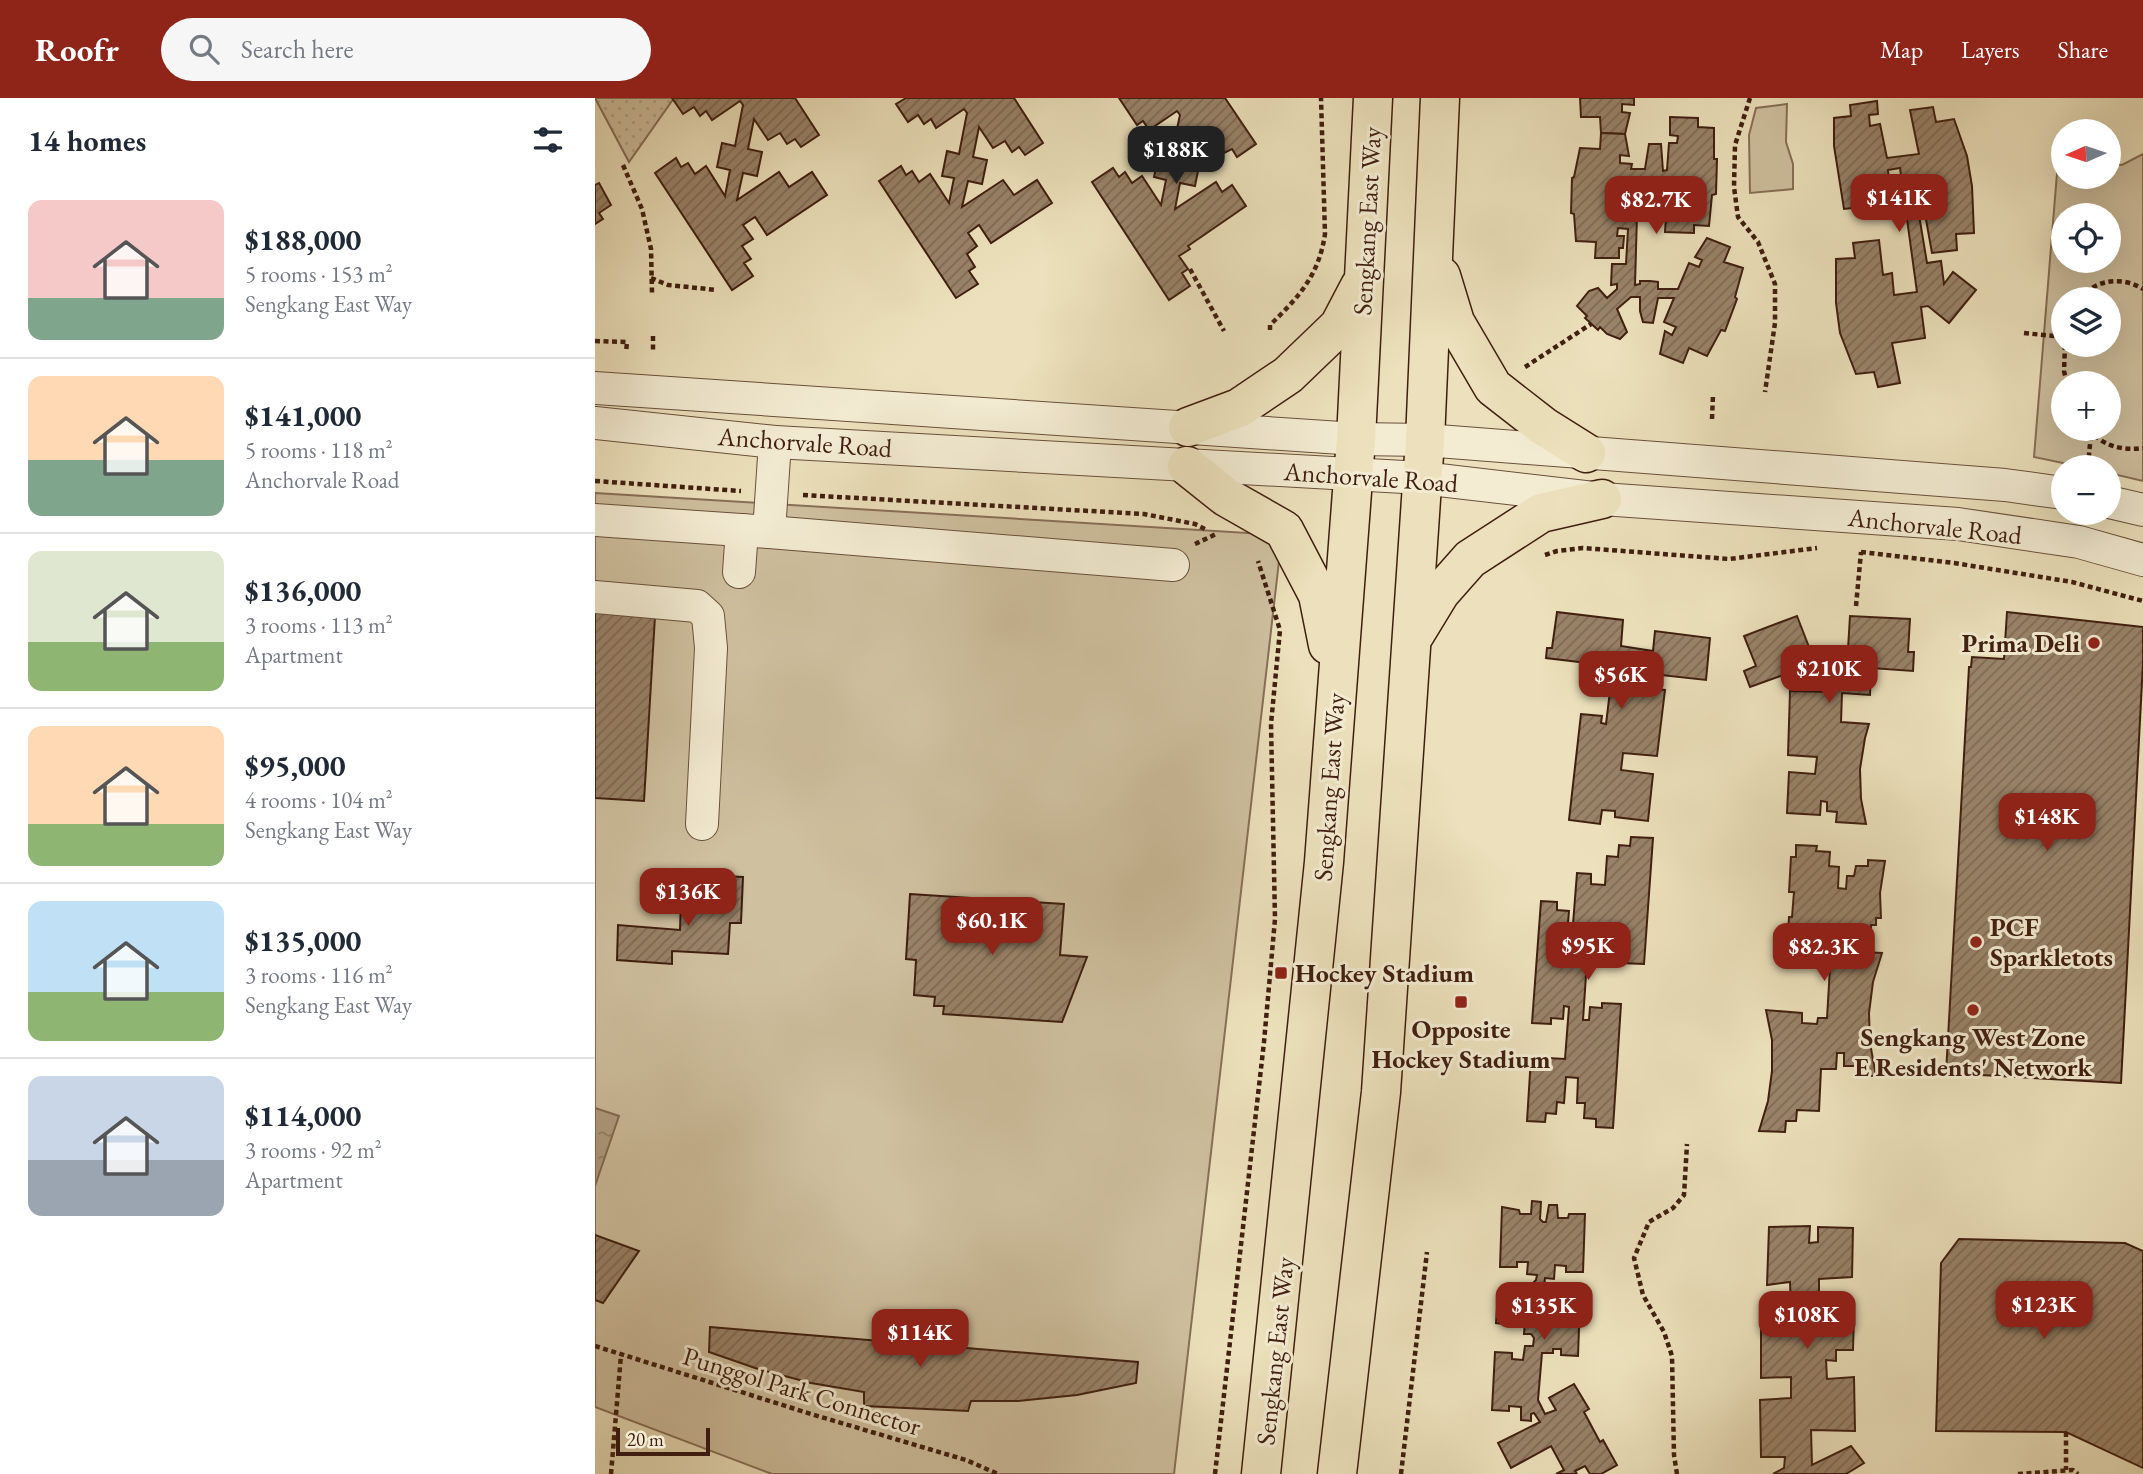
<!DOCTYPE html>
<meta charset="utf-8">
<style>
:root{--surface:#fff;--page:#f6f6f7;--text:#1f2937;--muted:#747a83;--line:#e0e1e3;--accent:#8f2418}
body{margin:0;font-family:"EB Garamond",serif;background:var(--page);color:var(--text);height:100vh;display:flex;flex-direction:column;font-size:26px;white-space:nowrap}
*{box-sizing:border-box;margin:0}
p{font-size:23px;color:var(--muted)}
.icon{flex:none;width:38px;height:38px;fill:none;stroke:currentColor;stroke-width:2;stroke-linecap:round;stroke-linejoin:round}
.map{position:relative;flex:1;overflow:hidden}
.sheet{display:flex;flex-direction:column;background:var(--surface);width:595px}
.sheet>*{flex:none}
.needle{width:46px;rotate:267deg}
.fabs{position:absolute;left:1456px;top:21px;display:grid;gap:14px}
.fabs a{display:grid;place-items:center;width:70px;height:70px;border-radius:50%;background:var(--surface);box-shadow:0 7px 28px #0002;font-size:35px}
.scale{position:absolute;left:21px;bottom:18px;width:94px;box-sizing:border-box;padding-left:7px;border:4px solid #401e10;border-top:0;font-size:19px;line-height:24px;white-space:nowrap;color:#401e10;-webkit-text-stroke:5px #f3ecd3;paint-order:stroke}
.price{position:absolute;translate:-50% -60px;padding:0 16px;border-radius:14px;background:var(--accent);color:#fff;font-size:23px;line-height:46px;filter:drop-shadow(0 2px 4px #0008)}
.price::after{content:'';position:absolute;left:50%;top:42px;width:21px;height:16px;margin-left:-10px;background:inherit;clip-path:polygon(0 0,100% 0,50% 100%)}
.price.on{background:#222;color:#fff}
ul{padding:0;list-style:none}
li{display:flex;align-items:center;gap:21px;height:175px;padding:0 28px}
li+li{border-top:2px solid var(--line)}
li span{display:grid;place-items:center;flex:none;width:196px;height:140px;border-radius:14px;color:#555}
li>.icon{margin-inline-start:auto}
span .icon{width:84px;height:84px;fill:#fffc;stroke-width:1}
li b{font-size:30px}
h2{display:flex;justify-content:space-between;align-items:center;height:84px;padding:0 28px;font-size:30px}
header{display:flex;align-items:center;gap:42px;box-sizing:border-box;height:98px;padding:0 35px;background:var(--accent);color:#fff}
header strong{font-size:33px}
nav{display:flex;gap:38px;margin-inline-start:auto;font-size:24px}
.search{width:490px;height:63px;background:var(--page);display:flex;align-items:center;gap:18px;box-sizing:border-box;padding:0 24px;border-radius:38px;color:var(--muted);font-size:26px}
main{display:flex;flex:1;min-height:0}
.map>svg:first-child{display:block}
.park{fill:#cfc09f;stroke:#886f58;stroke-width:2;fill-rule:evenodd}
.garden{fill:url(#garden-dots);stroke:#886f58;stroke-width:2}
.water{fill:url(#water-ripples);stroke:#846b54;stroke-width:2}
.building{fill:url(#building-hatch);stroke:#401e10;stroke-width:2}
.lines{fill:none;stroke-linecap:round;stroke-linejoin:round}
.minor-casing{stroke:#6b4f3b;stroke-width:34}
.major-casing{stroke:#401e10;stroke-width:41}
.path{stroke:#401e10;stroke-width:4.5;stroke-dasharray:5 3.5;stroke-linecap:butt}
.minor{stroke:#f3ecd3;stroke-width:32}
.major{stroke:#ece1bc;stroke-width:38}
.poi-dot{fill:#8f2418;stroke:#f3ecd3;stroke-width:2.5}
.labels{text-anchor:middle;stroke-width:6;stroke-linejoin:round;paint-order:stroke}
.street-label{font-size:26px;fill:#401e10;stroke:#f3ecd3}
.poi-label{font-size:26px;font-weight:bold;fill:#401e10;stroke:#f3ecd3;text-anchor:start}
</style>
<header>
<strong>Roofr</strong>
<div class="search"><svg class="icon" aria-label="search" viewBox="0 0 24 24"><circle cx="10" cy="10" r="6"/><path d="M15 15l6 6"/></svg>Search here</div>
<nav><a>Map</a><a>Layers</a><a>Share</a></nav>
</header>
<main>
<section class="sheet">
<h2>14 homes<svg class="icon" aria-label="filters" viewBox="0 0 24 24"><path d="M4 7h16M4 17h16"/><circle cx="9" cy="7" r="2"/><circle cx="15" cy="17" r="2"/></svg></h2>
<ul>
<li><span style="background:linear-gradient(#f6c9c9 70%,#7fa58c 0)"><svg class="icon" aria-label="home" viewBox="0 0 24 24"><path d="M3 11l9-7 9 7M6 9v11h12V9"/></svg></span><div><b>$188,000</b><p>5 rooms · 153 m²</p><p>Sengkang East Way</p></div></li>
<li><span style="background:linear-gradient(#ffd9b3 60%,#7fa58c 0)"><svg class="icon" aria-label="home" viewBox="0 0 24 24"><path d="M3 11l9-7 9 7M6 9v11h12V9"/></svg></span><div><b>$141,000</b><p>5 rooms · 118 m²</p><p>Anchorvale Road</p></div></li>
<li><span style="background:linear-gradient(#dfe7d0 65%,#8fb573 0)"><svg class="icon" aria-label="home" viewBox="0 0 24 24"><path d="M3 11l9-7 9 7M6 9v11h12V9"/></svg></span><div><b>$136,000</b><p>3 rooms · 113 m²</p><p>Apartment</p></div></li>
<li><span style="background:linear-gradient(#ffd9b3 70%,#8fb573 0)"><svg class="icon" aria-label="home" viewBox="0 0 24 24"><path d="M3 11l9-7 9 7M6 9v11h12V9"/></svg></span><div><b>$95,000</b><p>4 rooms · 104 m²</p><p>Sengkang East Way</p></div></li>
<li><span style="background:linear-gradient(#bfe0f5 65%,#8fb573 0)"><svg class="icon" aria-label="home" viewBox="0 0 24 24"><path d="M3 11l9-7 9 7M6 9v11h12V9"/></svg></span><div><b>$135,000</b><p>3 rooms · 116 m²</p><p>Sengkang East Way</p></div></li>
<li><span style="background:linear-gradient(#c9d6e8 60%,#9aa5b1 0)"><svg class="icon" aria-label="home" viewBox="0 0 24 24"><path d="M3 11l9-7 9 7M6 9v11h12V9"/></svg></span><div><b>$114,000</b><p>3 rooms · 92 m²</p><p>Apartment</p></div></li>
</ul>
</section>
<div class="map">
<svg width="1548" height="1376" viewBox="0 0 1548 1376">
<defs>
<pattern id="garden-dots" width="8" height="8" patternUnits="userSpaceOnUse" patternTransform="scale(1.75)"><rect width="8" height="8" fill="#cfc09f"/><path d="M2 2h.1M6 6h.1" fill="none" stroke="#b3a588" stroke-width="1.8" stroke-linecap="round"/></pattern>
<pattern id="water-ripples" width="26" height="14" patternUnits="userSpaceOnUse" patternTransform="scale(1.75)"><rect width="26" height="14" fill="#b29f82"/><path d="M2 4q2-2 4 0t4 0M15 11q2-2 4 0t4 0" fill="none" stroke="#928169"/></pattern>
<pattern id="building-hatch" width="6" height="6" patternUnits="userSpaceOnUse" patternTransform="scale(1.75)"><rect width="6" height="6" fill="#998369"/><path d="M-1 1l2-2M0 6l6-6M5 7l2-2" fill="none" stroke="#7e6b55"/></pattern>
</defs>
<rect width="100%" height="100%" fill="#ece1bc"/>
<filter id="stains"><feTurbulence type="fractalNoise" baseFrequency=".00286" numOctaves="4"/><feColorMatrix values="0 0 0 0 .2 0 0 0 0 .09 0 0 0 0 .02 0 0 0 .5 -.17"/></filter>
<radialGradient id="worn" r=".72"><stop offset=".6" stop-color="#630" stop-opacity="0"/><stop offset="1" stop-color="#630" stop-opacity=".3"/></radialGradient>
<g class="park">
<polygon points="1192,6 1191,44 1198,66 1198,91 1155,95 1154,37 1161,10"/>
<path d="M1548,56V383L1514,375V369H1487L1439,359L1463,63H1468V79H1514V66L1527,67ZM1468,117H1514V163H1468ZM1514,201V247H1468V201ZM1468,285H1514V331H1468Z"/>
<polygon points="0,395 687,437 579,1376 177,1376 0,1309"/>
</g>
<polygon class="garden" points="0,0 79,0 34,64"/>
<polygon class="water" points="0,1010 24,1018 0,1088"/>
<g class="building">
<polygon points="77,0 200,0 224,37 206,49 200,41 192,46 185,35 173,42 159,21 153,51 167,54 162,78 148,75 142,102 184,74 194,89 217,74 232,97 172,137 160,119 148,127 158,141 147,148 156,161 149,165 158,178 137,192 60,75 81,60 86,69 93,65 100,76 111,68 130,98 135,72 122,69 127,45 140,48 148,7 145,3 117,22 111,13 105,18 99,9 88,16"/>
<polygon points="311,0 419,0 448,45 430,57 424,49 417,54 410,43 398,50 384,29 378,59 392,62 387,86 373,83 367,109 408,82 419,97 442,82 457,105 396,145 384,127 373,135 382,148 372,156 380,169 374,173 383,186 361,200 284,83 306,68 311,77 317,73 324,84 335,76 354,105 359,80 347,78 352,53 364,56 372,15 369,11 341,30 336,21 329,26 323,17 313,24 301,6"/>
<polygon points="524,0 630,0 661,46 642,59 637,51 629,55 622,44 610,52 596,31 590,60 605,63 600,88 585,85 580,111 621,84 627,94 637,87 651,108 593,148 595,151 584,158 593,171 587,175 595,188 574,202 497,84 518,70 524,79 530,74 537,85 547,78 566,107 571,82 559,79 564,55 576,58 585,17 582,13 554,32 548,23 542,27"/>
<polygon points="985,0 1039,0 1039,7 1027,6 1027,14 1035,15 1030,36 1006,35 1005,19 986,19"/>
<polygon points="1282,3 1283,16 1274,17 1275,28 1285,26 1292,60 1324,56 1315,12 1338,9 1341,24 1359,21 1372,58 1377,88 1379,135 1361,136 1362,152 1337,155 1330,116 1324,117 1332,165 1346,163 1349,186 1358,174 1381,192 1354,225 1333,208 1326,209 1330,240 1297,245 1305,285 1283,289 1279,274 1261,276 1245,235 1241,205 1241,161 1260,160 1258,145 1284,142 1288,177 1297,175 1299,197 1322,194 1305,70 1293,72 1295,94 1287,94 1288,106 1296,105 1298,117 1269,120 1268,109 1249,111 1239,48 1239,20 1256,18 1255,7"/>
<polygon points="1075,19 1103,20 1103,29 1119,30 1119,61 1122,61 1121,96 1117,97 1114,128 1099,127 1099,135 1070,134 1071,118 1080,117 1081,109 1072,109 1073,84 1069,80 1067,89 1059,90 1050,88 1049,83 1043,83 1040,187 1045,186 1045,183 1055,183 1063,184 1063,191 1083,191 1094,165 1104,169 1107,162 1100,159 1112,140 1135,149 1129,164 1148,170 1140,199 1142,201 1130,233 1126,232 1112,258 1094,250 1088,265 1065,256 1070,233 1077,237 1081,229 1069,224 1079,200 1063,200 1058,225 1048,224 1045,213 1045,199 1036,199 1022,211 1032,234 1025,241 1012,236 1005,229 1003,232 990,220 992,218 982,208 994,193 1003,190 1012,200 1022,191 1022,186 1016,187 1017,166 1031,166 1033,131 1023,130 1022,138 1029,138 1028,150 1024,150 1024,160 1000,160 1001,144 981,143 979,116 976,115 977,80 979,79 985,50 1005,51 1006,35 1030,36 1034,58 1025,57 1025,65 1037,66 1036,71 1050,71 1054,46 1066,46 1068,73 1072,72 1074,45 1082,45 1083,38 1075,37"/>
<polygon points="4,85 16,107 4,115 8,121 0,126 0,87"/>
<polygon points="0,514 60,518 49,703 0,700"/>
<polygon points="962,514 1028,522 1026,548 1058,553 1060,533 1115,540 1111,582 1030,573 1028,588 1070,592 1062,658 1028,655 1026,672 1058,676 1053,723 1020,719 1020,713 1007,712 1005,726 974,722 986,616 1007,618 1006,625 1011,626 1018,568 951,560 952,550 957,550"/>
<polygon points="1412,514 1548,529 1548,565 1526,985 1351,975 1374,569 1376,569 1377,559 1409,561"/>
<polygon points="1202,518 1214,549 1253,551 1255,518 1315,521 1313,554 1319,554 1318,573 1276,570 1275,597 1247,595 1246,624 1274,626 1270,640 1265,671 1266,701 1271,726 1241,724 1242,714 1232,713 1232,704 1226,703 1225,717 1192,715 1194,674 1220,676 1222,659 1193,657 1195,593 1235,594 1236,568 1216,567 1155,589 1149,573 1161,568 1149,538"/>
<polygon points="1036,739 1058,740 1049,866 1025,865 1026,858 1015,857 1017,840 1010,840 1010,848 993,847 988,922 994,922 995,909 1007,910 1007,905 1026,906 1018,1030 1001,1029 1001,1021 989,1020 990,1005 982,1005 983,980 971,979 969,1005 962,1004 961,1016 951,1015 950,1024 932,1023 936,959 970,961 974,909 969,908 968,921 956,920 956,926 937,925 946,803 962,804 962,812 974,813 973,825 978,826 982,775 996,776 996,786 1010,787 1012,758 1023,759 1024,747 1035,748"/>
<polygon points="1201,747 1222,748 1221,753 1235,754 1234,768 1244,769 1243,790 1251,791 1252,778 1259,778 1261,768 1273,768 1273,762 1290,763 1285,795 1286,820 1281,820 1281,827 1276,827 1276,834 1251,833 1249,870 1254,870 1255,859 1267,859 1267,854 1287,855 1278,884 1274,915 1275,945 1281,978 1260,977 1260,968 1249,968 1249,955 1242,955 1241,971 1226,971 1224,1013 1202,1012 1201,1023 1191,1023 1190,1034 1164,1033 1173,1003 1177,973 1177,942 1171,912 1207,915 1207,925 1222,926 1223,920 1232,920 1236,853 1230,852 1229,865 1216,865 1215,868 1195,867 1195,854 1192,854 1194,819 1197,819 1199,794 1194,794 1196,759 1201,759"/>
<polygon points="128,778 148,779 146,825 135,825 133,856 77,853 77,866 22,862 23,827 85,832 86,802 118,804 119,789"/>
<polygon points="315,796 469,806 465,857 492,859 467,924 348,916 349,908 339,908 340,899 319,897 321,862 311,861"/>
<polygon points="937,1103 946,1104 945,1121 948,1124 951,1124 954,1107 962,1107 963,1120 973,1120 974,1116 990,1116 988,1174 971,1174 971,1168 960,1167 959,1181 950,1180 948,1201 961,1202 961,1207 970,1208 970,1203 985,1203 983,1258 966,1257 966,1251 958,1251 958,1255 947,1255 943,1302 950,1316 961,1312 954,1300 979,1286 994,1311 989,1314 1005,1344 1008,1342 1022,1367 1006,1376 995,1376 990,1368 980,1373 982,1376 961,1376 969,1372 956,1348 916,1370 903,1345 945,1324 939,1315 936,1316 936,1323 926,1322 926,1309 914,1308 914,1313 897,1312 900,1254 917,1255 917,1261 928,1262 930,1248 938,1248 939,1240 936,1236 929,1236 930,1223 918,1222 919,1227 901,1225 903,1196 914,1197 915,1185 938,1185 941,1182 942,1177 932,1176 933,1164 922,1164 922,1169 905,1169 907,1109 924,1112 925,1116 936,1116"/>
<polygon points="1215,1128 1214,1145 1223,1144 1223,1129 1258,1130 1257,1179 1224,1181 1224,1205 1249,1204 1248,1217 1259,1217 1258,1252 1241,1252 1241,1263 1231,1262 1232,1281 1259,1279 1260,1333 1216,1332 1217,1367 1256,1348 1269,1365 1251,1376 1178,1376 1189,1370 1190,1359 1166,1359 1165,1302 1196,1300 1196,1279 1166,1280 1166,1215 1196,1213 1195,1184 1172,1187 1174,1129"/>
<polygon points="0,1137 44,1153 8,1205 0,1202"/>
<polygon points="1364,1141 1530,1145 1548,1153 1548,1370 1471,1334 1341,1333 1346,1165"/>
<polygon points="115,1229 543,1264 541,1285 482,1297 423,1303 376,1303 373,1313 269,1308 269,1294 216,1285 163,1271 114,1254"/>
</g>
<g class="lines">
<defs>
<g id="minor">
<polyline points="0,290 761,341 830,342 1410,387 1468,395"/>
<polyline points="0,325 180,344 827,380 1007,401 1363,426 1484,444 1548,462"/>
<polyline points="1514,404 1548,412"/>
<polyline points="0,422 174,434 578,467"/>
<polyline points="174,434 180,344"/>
<polyline points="144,474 147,432"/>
<polyline points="0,499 102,508 113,518 116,550 107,726"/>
</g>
<g id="major">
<polyline points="846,178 860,224 898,289 948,328 991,355"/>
<polyline points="593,329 644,310 693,277 744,228 765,188"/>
<polyline points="592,368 631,399 689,432 723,497 733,547"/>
<polyline points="820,536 845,495 875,461 946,415 1007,401"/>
<polyline points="666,1376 729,764 761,341 778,0"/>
<polyline points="742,1376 786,994 830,342 845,0"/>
</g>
</defs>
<use href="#minor" class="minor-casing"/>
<use href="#major" class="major-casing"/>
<g class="path">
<polyline points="1155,0 1140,47 1139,89 1143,119 1163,144 1180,186 1180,225 1170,294"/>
<polyline points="28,67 47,111 56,151 57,195"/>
<polyline points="595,171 629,233"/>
<polyline points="56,180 73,187 122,192"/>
<path d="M1485,201C1500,181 1527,178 1548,191"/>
<path d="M675,232V227C704,199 724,177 730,136L726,0"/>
<polyline points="1429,235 1468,239"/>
<polyline points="58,238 58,255"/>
<polyline points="0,243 32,244 31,254"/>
<polyline points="1470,247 1469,273 1472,285"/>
<polyline points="930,269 996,226"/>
<polyline points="1117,321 1118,297"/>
<path d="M1494,331C1507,348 1527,353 1548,350"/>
<polyline points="1493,368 1496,335"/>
<polyline points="0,383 146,393"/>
<polyline points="208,397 549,416 600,426 612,432"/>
<polyline points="600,446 621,436"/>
<polyline points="1266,454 1359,465 1477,484 1548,503"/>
<polyline points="950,457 962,453 988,450 1134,461 1222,450"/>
<polyline points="1261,508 1266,454"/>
<polyline points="0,1248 216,1316 371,1362 403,1376"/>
<polyline points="1471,1334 1471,1372"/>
<polyline points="16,1376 26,1257"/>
<polyline points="620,1376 669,944 680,821 676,626 685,532 663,463"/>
<polyline points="806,1376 832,1154"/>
<polyline points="1082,1376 1079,1357 1077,1258 1069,1234 1048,1197 1039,1160 1054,1124 1078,1110 1089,1097 1092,1046"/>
<polyline points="1423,1376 1478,1372 1483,1376"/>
</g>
<use href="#minor" class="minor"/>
<use href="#major" class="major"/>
</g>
<g class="poi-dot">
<circle cx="1499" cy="545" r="7"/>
<circle cx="1381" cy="844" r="7"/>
<rect x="679" y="868" width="14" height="14" rx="3.5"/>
<rect x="859" y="897" width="14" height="14" rx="3.5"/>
<circle cx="1378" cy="912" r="7"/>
</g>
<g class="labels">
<g class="street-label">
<text transform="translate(772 123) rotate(-87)" y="9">Sengkang East Way</text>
<text transform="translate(210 344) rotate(4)" y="9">Anchorvale Road</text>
<text transform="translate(776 379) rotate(4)" y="9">Anchorvale Road</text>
<text transform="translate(1340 428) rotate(6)" y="9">Anchorvale Road</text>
<text transform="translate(734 689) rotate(-86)" y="9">Sengkang East Way</text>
<text transform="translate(680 1253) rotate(-84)" y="9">Sengkang East Way</text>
<text transform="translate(207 1293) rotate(17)" y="9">Punggol Park Connector</text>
</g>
<g class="poi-label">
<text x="1485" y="554" text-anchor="end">Prima Deli</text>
<text x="1395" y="838">PCF<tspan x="1395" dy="30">Sparkletots</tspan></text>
<text x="700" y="884">Hockey Stadium</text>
<text x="866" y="940" text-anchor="middle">Opposite<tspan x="866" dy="30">Hockey Stadium</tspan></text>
<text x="1378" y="948" text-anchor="middle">Sengkang West Zone<tspan x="1378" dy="30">E Residents' Network</tspan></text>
</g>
</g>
<rect width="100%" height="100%" filter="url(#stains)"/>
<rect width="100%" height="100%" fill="url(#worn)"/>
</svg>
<div class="fabs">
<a><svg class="needle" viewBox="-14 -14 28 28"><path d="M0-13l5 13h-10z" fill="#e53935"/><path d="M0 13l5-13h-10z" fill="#747a83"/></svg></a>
<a><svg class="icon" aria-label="locate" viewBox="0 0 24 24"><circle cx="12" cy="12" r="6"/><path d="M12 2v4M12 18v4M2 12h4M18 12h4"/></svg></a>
<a><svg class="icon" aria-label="layers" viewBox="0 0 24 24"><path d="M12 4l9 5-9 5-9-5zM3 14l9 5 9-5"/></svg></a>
<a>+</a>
<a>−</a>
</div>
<div class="scale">20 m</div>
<b class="price on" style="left:581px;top:88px">$188K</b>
<b class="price" style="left:1304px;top:136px">$141K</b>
<b class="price" style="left:1061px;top:138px">$82.7K</b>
<b class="price" style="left:1234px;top:607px">$210K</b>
<b class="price" style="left:1026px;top:613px">$56K</b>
<b class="price" style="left:1452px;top:755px">$148K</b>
<b class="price" style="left:93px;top:830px">$136K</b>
<b class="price" style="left:397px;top:859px">$60.1K</b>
<b class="price" style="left:993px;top:884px">$95K</b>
<b class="price" style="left:1229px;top:885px">$82.3K</b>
<b class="price" style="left:1449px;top:1243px">$123K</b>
<b class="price" style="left:949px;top:1244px">$135K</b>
<b class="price" style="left:1212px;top:1253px">$108K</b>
<b class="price" style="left:325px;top:1271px">$114K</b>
</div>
</main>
